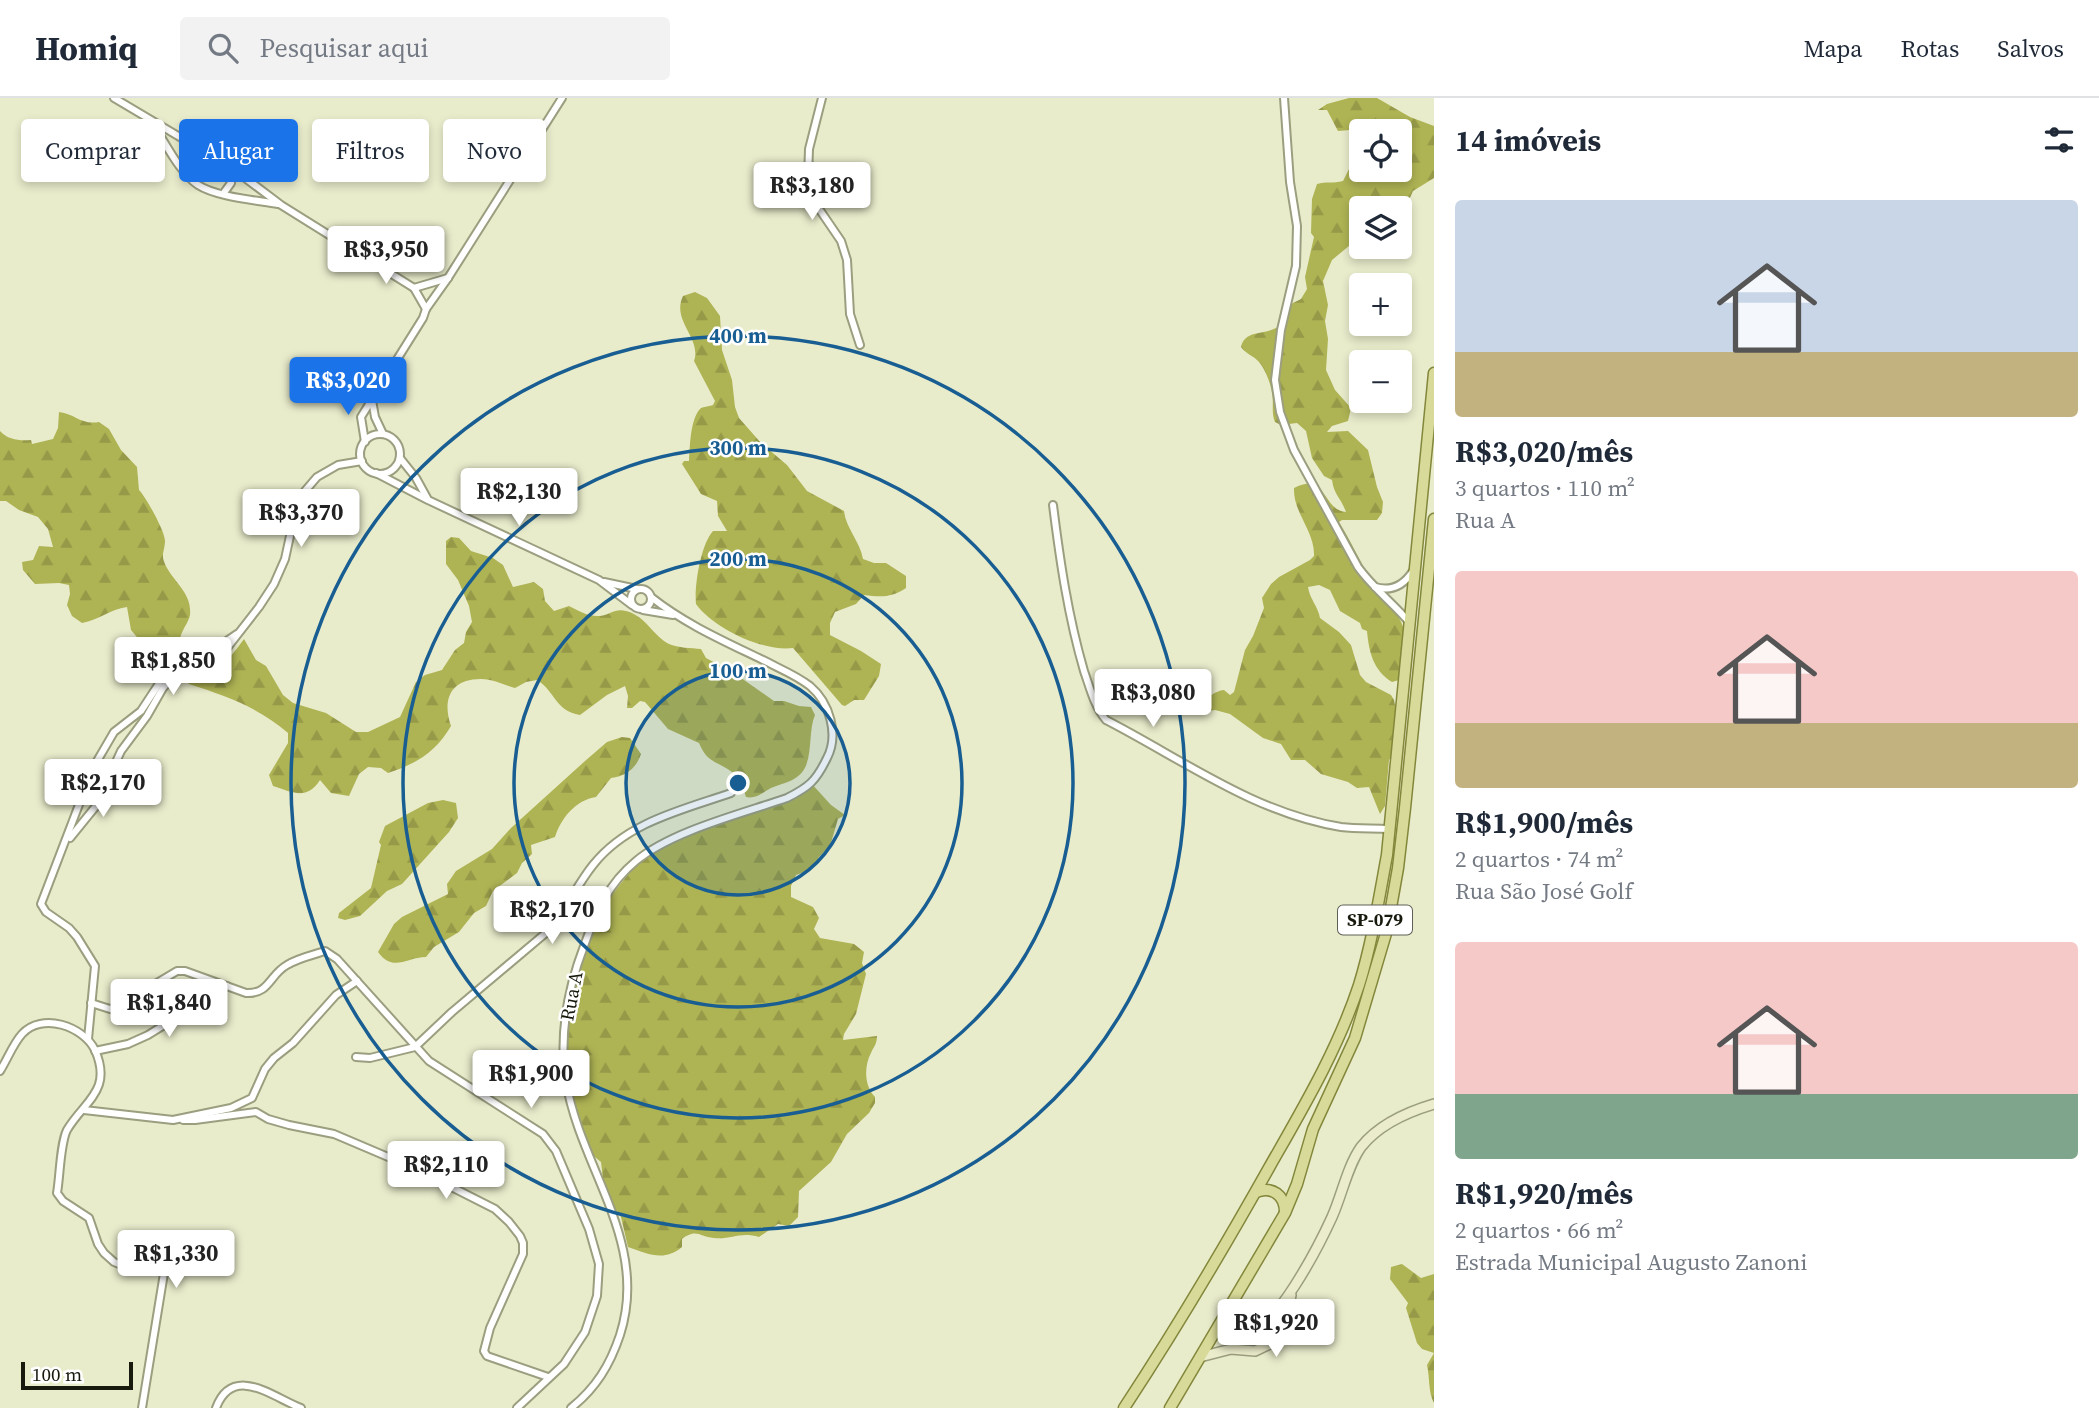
<!DOCTYPE html>
<html lang="pt">
<meta charset="utf-8">
<style>
:root{--surface:#fff;--page:#f2f2f3;--text:#1f2937;--muted:#747a83;--line:#e0e1e3;--accent:#1a73e8}
body{margin:0;font-family:"Source Serif 4",serif;background:var(--page);color:var(--text);height:100vh;display:flex;flex-direction:column;font-size:26px;white-space:nowrap}
*{box-sizing:border-box;margin:0}
p{font-size:23px;color:var(--muted)}
.icon{flex:none;width:38px;height:38px;fill:none;stroke:currentColor;stroke-width:2;stroke-linecap:round;stroke-linejoin:round}
.map{position:relative;flex:1;overflow:hidden}
.side{display:flex;flex-direction:column;background:var(--surface);width:665px}
.side>*{flex:none}
.banner{position:absolute;left:21px;top:21px;width:665px;height:63px;display:flex;gap:14px}
.tools{position:absolute;left:1349px;top:21px;display:grid;gap:14px}
.tools a{display:grid;place-items:center;width:63px;height:63px;border-radius:7px;background:var(--surface);box-shadow:0 4px 10px #0003;font-size:35px}
.scale{position:absolute;left:21px;bottom:18px;width:112px;box-sizing:border-box;padding-left:7px;border:4px solid #191a0e;border-top:0;font-size:19px;line-height:24px;white-space:nowrap;color:#191a0e;-webkit-text-stroke:5px #fff;paint-order:stroke}
.price{position:absolute;translate:-50% -60px;padding:0 16px;border-radius:7px;background:#fff;color:#222;font-size:23px;line-height:46px;filter:drop-shadow(0 2px 4px #0008)}
.price::after{content:'';position:absolute;left:50%;top:42px;width:21px;height:16px;margin-left:-10px;background:inherit;clip-path:polygon(0 0,100% 0,50% 100%)}
.price.selected{background:var(--accent);color:#fff}
ul{padding:0;list-style:none}
li{display:grid;align-content:center;gap:14px;height:371px;padding:0 21px}
li span{display:grid;place-items:center;height:217px;border-radius:7px;color:#555}
li>.icon{margin-inline-start:auto}
span .icon{width:126px;height:126px;fill:#fffc;stroke-width:1}
li b{font-size:30px}
h2{display:flex;justify-content:space-between;align-items:center;height:84px;padding:0 21px;font-size:30px}
.pill{padding:0 24px;border-radius:7px;background:var(--surface);box-shadow:0 4px 10px #0003;font-size:24px;line-height:63px}
.pill.selected{background:var(--accent);color:#fff}
header{display:flex;align-items:center;gap:42px;box-sizing:border-box;height:98px;padding:0 35px;background:var(--surface);border-bottom:2px solid var(--line)}
header strong{font-size:33px}
nav{display:flex;gap:38px;margin-inline-start:auto;font-size:24px}
.search{width:490px;height:63px;background:var(--page);display:flex;align-items:center;gap:18px;box-sizing:border-box;padding:0 24px;border-radius:7px;color:var(--muted);font-size:26px}
main{display:flex;flex:1;min-height:0}
.map>svg:first-child{display:block}
.forest{fill:url(#forest-firs)}
.lines{fill:none;stroke-linecap:round;stroke-linejoin:round}
.street-casing{stroke:#9b9e7f;stroke-width:10}
.secondary-casing{stroke:#9b9e7f;stroke-width:12}
.primary-casing{stroke:#83873b;stroke-width:13}
.street{stroke:#fff;stroke-width:6}
.secondary{stroke:#ebeccb;stroke-width:9}
.primary{stroke:#d7da98;stroke-width:10}
.ring{fill:none;stroke:#195e92;stroke-width:3.5}
.labels{text-anchor:middle;stroke-width:5;stroke-linejoin:round;paint-order:stroke}
.shield{fill:#fff;stroke:#5e5f56;stroke-width:2}
.shield-label{font-size:18px;font-weight:bold;fill:#191a0e}
.street-label{font-size:19px;fill:#191a0e;stroke:#fff}
.centre{fill:#195e92;stroke:#fff;stroke-width:3.5}
.ring-label{font-size:21px;text-anchor:middle;font-weight:bold;fill:#195e92;stroke:#fff;stroke-width:5;stroke-linejoin:round;paint-order:stroke}
</style>
<header>
<strong>Homiq</strong>
<div class="search"><svg class="icon" aria-label="search" viewBox="0 0 24 24"><circle cx="10" cy="10" r="6"/><path d="M15 15l6 6"/></svg>Pesquisar aqui</div>
<nav><a>Mapa</a><a>Rotas</a><a>Salvos</a></nav>
</header>
<main>
<div class="map">
<svg width="1434" height="1310" viewBox="0 0 1434 1310">
<defs>
<pattern id="forest-firs" width="22" height="20" patternUnits="userSpaceOnUse" patternTransform="scale(1.75)"><rect width="22" height="20" fill="#aeb354"/><path d="M5 1l3.5 6h-7zM16 11l3.5 6h-7z" fill="#959948"/></pattern>
</defs>
<rect width="100%" height="100%" fill="#e9eccb"/>
<g class="forest">
<path d="M1349,0H1377L1410,19L1434,28V80L1413,93L1400,122V110H1362L1361,148L1355,143L1332,162L1323,183L1328,207L1325,223L1328,241L1326,272L1335,292L1351,310L1348,323L1332,328L1327,334L1348,333L1368,352L1377,389L1383,404L1382,415L1377,422H1342L1339,424C1356,451 1367,481 1387,505C1394,513 1402,521 1404,533C1406,548 1403,567 1399,582L1392,584C1373,572 1369,554 1367,533L1362,531L1360,525L1340,513L1330,492L1319,487L1308,489C1310,502 1318,508 1320,520L1339,534L1351,547L1360,577L1366,584L1391,597L1394,602L1396,612V651L1389,662L1385,708L1380,716L1369,689L1357,690L1348,684L1321,676L1305,662H1291L1281,646L1263,640L1230,616L1215,612L1197,615C1200,605 1213,593 1224,592L1230,597L1234,594L1245,552L1253,538L1264,510L1262,500L1271,486L1279,479L1310,462L1314,458C1315,433 1293,415 1294,390C1327,373 1322,412 1346,414C1341,400 1334,397 1332,382L1324,378L1312,360L1306,333L1297,325L1281,327L1275,324C1271,314 1274,306 1272,295C1271,286 1265,271 1259,264C1254,258 1246,256 1241,249C1245,232 1263,237 1276,230C1280,228 1284,221 1288,217L1287,208L1301,201L1307,191L1305,179L1314,139L1311,135L1312,101L1317,86C1326,83 1333,86 1343,83L1350,69L1361,64L1362,72H1400V33H1375L1374,30L1338,33L1327,12H1318L1327,6Z"/>
<path d="M1362,149H1391L1386,158C1375,162 1370,157 1362,149Z"/>
<path d="M695,194L707,200L720,218L722,252L732,282L735,309L739,320L761,345L787,367L807,393L844,413C846,431 860,443 863,461L874,465H886L906,478V490C891,500 881,499 864,497L856,506L835,514L830,525V537L861,553L881,566L879,578L864,602H854L845,608L842,607L793,550C763,554 713,530 696,506C694,488 701,446 713,433H727L718,418L717,403L701,396L682,366L684,363H689C690,349 690,320 701,310C703,309 710,308 713,307L715,303L694,263C702,240 671,223 683,198Z"/>
<path d="M59,314C76,316 80,327 99,324L109,331L121,352L137,369L139,392C146,399 166,435 165,444C164,456 160,457 167,470C176,486 192,496 190,517C189,523 183,531 181,537C178,545 179,555 176,563C164,569 156,568 145,561L146,550L131,532L127,509C110,511 99,522 82,525L72,518L67,507L70,496L69,487L59,485L35,486L23,472L22,464L33,462L39,448L53,449L48,431L38,419L19,412L6,403H0V333C8,342 20,343 31,342L32,346L53,341L58,330Z"/>
<path d="M451,439L459,440L471,453L493,460L503,467L513,489L534,484L543,491L545,503L554,513L569,508C579,513 589,519 600,518C610,517 615,510 626,513C646,518 652,537 669,546C678,550 691,550 701,551L706,560L734,575L774,603H784L799,608L811,609L815,617C807,635 815,667 797,679C789,685 780,686 771,690C762,695 756,701 746,699C743,690 740,679 732,674C717,663 707,665 699,645L668,631L645,604L640,603L632,610H627L628,598L625,588L607,597L580,617C555,613 556,594 537,582L526,584L515,590C504,587 493,581 481,581C450,581 442,602 451,628C436,654 416,666 388,675L381,670L368,669L359,676L349,698L331,695L320,682C307,702 294,695 273,688L269,677L288,645V635C258,609 226,598 189,586L184,579C192,573 202,574 211,571C226,567 235,553 244,541L256,562L266,568L283,597L293,605L326,615L356,634H368L400,619L416,584L425,577L442,572L455,552L464,545L466,534L472,524L469,508L458,482L446,466V443Z"/>
<path d="M622,639L630,640L641,656C636,671 626,678 611,680L596,699C576,702 561,720 555,739L531,747L532,756L522,765L517,775L493,793L486,808L474,815L459,834L434,849L426,859C407,859 393,875 378,854L394,826L402,819L448,796L447,786L456,773L492,751L511,730L585,663L607,644Z"/>
<path d="M811,685L831,707L845,717L838,721L830,748L818,760L819,764L807,773L796,777L791,788V799L813,809L819,820L814,831L820,840L854,846L864,854L862,865L866,876L856,916L844,936L843,942L877,938C877,946 874,948 871,955C864,968 864,988 875,999V1005L869,1015L847,1036L831,1064L799,1093L798,1119L789,1128L778,1126L759,1139C740,1133 731,1142 714,1140C699,1139 697,1130 682,1141V1149C664,1164 648,1156 628,1149L621,1119L615,1111L610,1110L604,1089L601,1064L590,1055L576,1017L572,981L561,948L560,935L562,912L577,854L603,808L630,774L657,751L740,714L772,708Z"/>
<polygon points="443,702 456,705 458,720 449,734 402,786 387,793 360,818 345,822 338,820 339,815 371,790 381,747 379,744 385,728 428,705"/>
<path d="M1402,1166L1421,1180L1434,1176V1305C1428,1294 1430,1280 1427,1267L1434,1255L1422,1251L1417,1245L1406,1210L1408,1205L1390,1181L1391,1169Z"/>
</g>
<g class="lines">
<defs>
<g id="street">
<polyline points="114,0 232,70 281,107 414,190 426,211 423,220 361,319 365,344"/>
<polyline points="822,0 809,51 808,80 813,102 841,143 847,162 850,216 860,247"/>
<path d="M1284,0L1290,84L1297,128L1296,168L1281,232L1275,282L1280,314L1294,352L1358,469C1373,490 1393,505 1410,525"/>
<path d="M152,25C166,45 178,73 198,87C217,99 255,102 278,106"/>
<polyline points="180,68 188,56 201,51"/>
<polyline points="223,96 231,85 232,70"/>
<polyline points="414,190 448,180"/>
<polyline points="426,211 448,180 562,0"/>
<polyline points="372,302 375,319 383,336"/>
<circle cx="380" cy="356" r="20"/>
<polyline points="400,360 416,380 427,400"/>
<polyline points="376,375 428,402 599,482 632,507"/>
<path d="M1053,407C1060,463 1068,518 1084,573C1090,590 1094,608 1106,622C1182,661 1254,715 1341,729C1357,731 1374,730 1389,731"/>
<polyline points="604,484 637,491"/>
<path d="M1375,489C1392,494 1404,487 1413,473"/>
<circle cx="641" cy="501" r="10"/>
<polyline points="643,512 673,517"/>
<polyline points="93,670 110,678"/>
<polyline points="70,740 96,708 121,653 147,618 163,590 168,584 202,573 217,563 259,509 274,486 285,461 296,410 305,393 317,379 338,367 362,363"/>
<path d="M91,905L110,911L115,910L177,873H185L246,895C270,896 269,877 287,867C298,860 313,857 325,853L337,861L429,963L543,1036L556,1053L589,1131L599,1166L597,1198L585,1234L564,1266L517,1310"/>
<polyline points="88,941 95,868 77,839 69,830 46,814 41,806 93,670 114,634 141,613 164,578 185,568 199,565 212,553 237,536"/>
<polyline points="95,953 128,946 148,937 227,888"/>
<path d="M356,959L370,960L415,949L452,914L547,834C566,813 576,788 593,767C627,724 682,712 731,695"/>
<path d="M0,973C7,962 13,946 22,936C42,914 83,928 95,952C113,993 84,1003 67,1032C60,1046 60,1079 57,1095L63,1103L89,1120L98,1146L104,1155L114,1164L131,1171L159,1158L166,1163L142,1310"/>
<polyline points="84,1012 173,1022 231,1010 252,1000 265,971 274,960 293,945 336,897 357,883"/>
<polyline points="183,1022 195,1022 256,1014 268,1021 289,1027 334,1036 414,1070 495,1111 509,1124 520,1138 523,1145 523,1156 490,1230 484,1253 487,1258 548,1279"/>
<path d="M216,1310C233,1265 274,1300 301,1310"/>
<path d="M571,1310C596,1290 610,1267 620,1237C650,1144 580,1070 566,983C559,938 568,890 584,848C596,814 608,786 636,763C672,733 741,716 787,700C809,689 816,683 827,660C839,637 830,605 810,588C796,577 778,570 763,562C724,543 685,526 651,499"/>
</g>
<g id="secondary">
<path d="M1228,1211C1229,1222 1230,1233 1243,1235C1273,1240 1321,1143 1332,1119C1342,1097 1347,1069 1361,1049C1379,1026 1407,1014 1434,1006"/>
<polyline points="1200,1259 1231,1251 1255,1253 1274,1244 1285,1228 1291,1197"/>
</g>
<g id="primary">
<path d="M1256,1094C1272,1088 1285,1097 1285,1114"/>
<path d="M1124,1310C1176,1231 1224,1150 1270,1068C1303,1010 1338,951 1359,887C1372,845 1379,800 1387,757L1434,275"/>
<polyline points="1170,1310 1285,1115 1297,1086 1313,1031 1355,940 1387,832 1398,770 1405,710 1434,421"/>
</g>
</defs>
<use href="#street" class="street-casing"/>
<use href="#secondary" class="secondary-casing"/>
<use href="#primary" class="primary-casing"/>
<use href="#street" class="street"/>
<use href="#secondary" class="secondary"/>
<use href="#primary" class="primary"/>
</g>
<circle cx="738" cy="685" r="112" fill="#195e92" fill-opacity=".12"/>
<g class="ring">
<circle cx="738" cy="685" r="112"/>
<circle cx="738" cy="685" r="224"/>
<circle cx="738" cy="685" r="335"/>
<circle cx="738" cy="685" r="447"/>
</g>
<g class="labels">
<rect class="shield" x="1338" y="807.5" width="74" height="29" rx="5"/>
<g class="shield-label">
<text x="1375" y="828">SP-079</text>
</g>
<g class="street-label">
<text transform="translate(571 898) rotate(-79)" y="7">Rua A</text>
</g>
</g>
<circle cx="738" cy="685" r="10" class="centre"/>
<g class="ring-label">
<text x="738" y="245">400 m</text>
<text x="738" y="357">300 m</text>
<text x="738" y="468">200 m</text>
<text x="738" y="580">100 m</text>
</g>
</svg>
<div class="tools">
<a><svg class="icon" aria-label="locate" viewBox="0 0 24 24"><circle cx="12" cy="12" r="6"/><path d="M12 2v4M12 18v4M2 12h4M18 12h4"/></svg></a>
<a><svg class="icon" aria-label="layers" viewBox="0 0 24 24"><path d="M12 4l9 5-9 5-9-5zM3 14l9 5 9-5"/></svg></a>
<a>+</a>
<a>−</a>
</div>
<div class="scale">100 m</div>
<b class="price" style="left:812px;top:124px">R$3,180</b>
<b class="price" style="left:386px;top:188px">R$3,950</b>
<b class="price selected" style="left:348px;top:319px">R$3,020</b>
<b class="price" style="left:519px;top:430px">R$2,130</b>
<b class="price" style="left:301px;top:451px">R$3,370</b>
<b class="price" style="left:173px;top:599px">R$1,850</b>
<b class="price" style="left:1153px;top:631px">R$3,080</b>
<b class="price" style="left:103px;top:721px">R$2,170</b>
<b class="price" style="left:552px;top:848px">R$2,170</b>
<b class="price" style="left:169px;top:941px">R$1,840</b>
<b class="price" style="left:531px;top:1012px">R$1,900</b>
<b class="price" style="left:446px;top:1103px">R$2,110</b>
<b class="price" style="left:176px;top:1192px">R$1,330</b>
<b class="price" style="left:1276px;top:1261px">R$1,920</b>
<div class="banner">
<a class="pill">Comprar</a>
<a class="pill selected">Alugar</a>
<a class="pill">Filtros</a>
<a class="pill">Novo</a>
</div>
</div>
<section class="side">
<h2>14 imóveis<svg class="icon" aria-label="filters" viewBox="0 0 24 24"><path d="M4 7h16M4 17h16"/><circle cx="9" cy="7" r="2"/><circle cx="15" cy="17" r="2"/></svg></h2>
<ul>
<li><span style="background:linear-gradient(#c9d6e8 70%,#c2b280 0)"><svg class="icon" aria-label="home" viewBox="0 0 24 24"><path d="M3 11l9-7 9 7M6 9v11h12V9"/></svg></span><div><b>R$3,020/mês</b><p>3 quartos · 110 m²</p><p>Rua A</p></div></li>
<li><span style="background:linear-gradient(#f6c9c9 70%,#c2b280 0)"><svg class="icon" aria-label="home" viewBox="0 0 24 24"><path d="M3 11l9-7 9 7M6 9v11h12V9"/></svg></span><div><b>R$1,900/mês</b><p>2 quartos · 74 m²</p><p>Rua São José Golf</p></div></li>
<li><span style="background:linear-gradient(#f6c9c9 70%,#7fa58c 0)"><svg class="icon" aria-label="home" viewBox="0 0 24 24"><path d="M3 11l9-7 9 7M6 9v11h12V9"/></svg></span><div><b>R$1,920/mês</b><p>2 quartos · 66 m²</p><p>Estrada Municipal Augusto Zanoni</p></div></li>
</ul>
</section>
</main>
